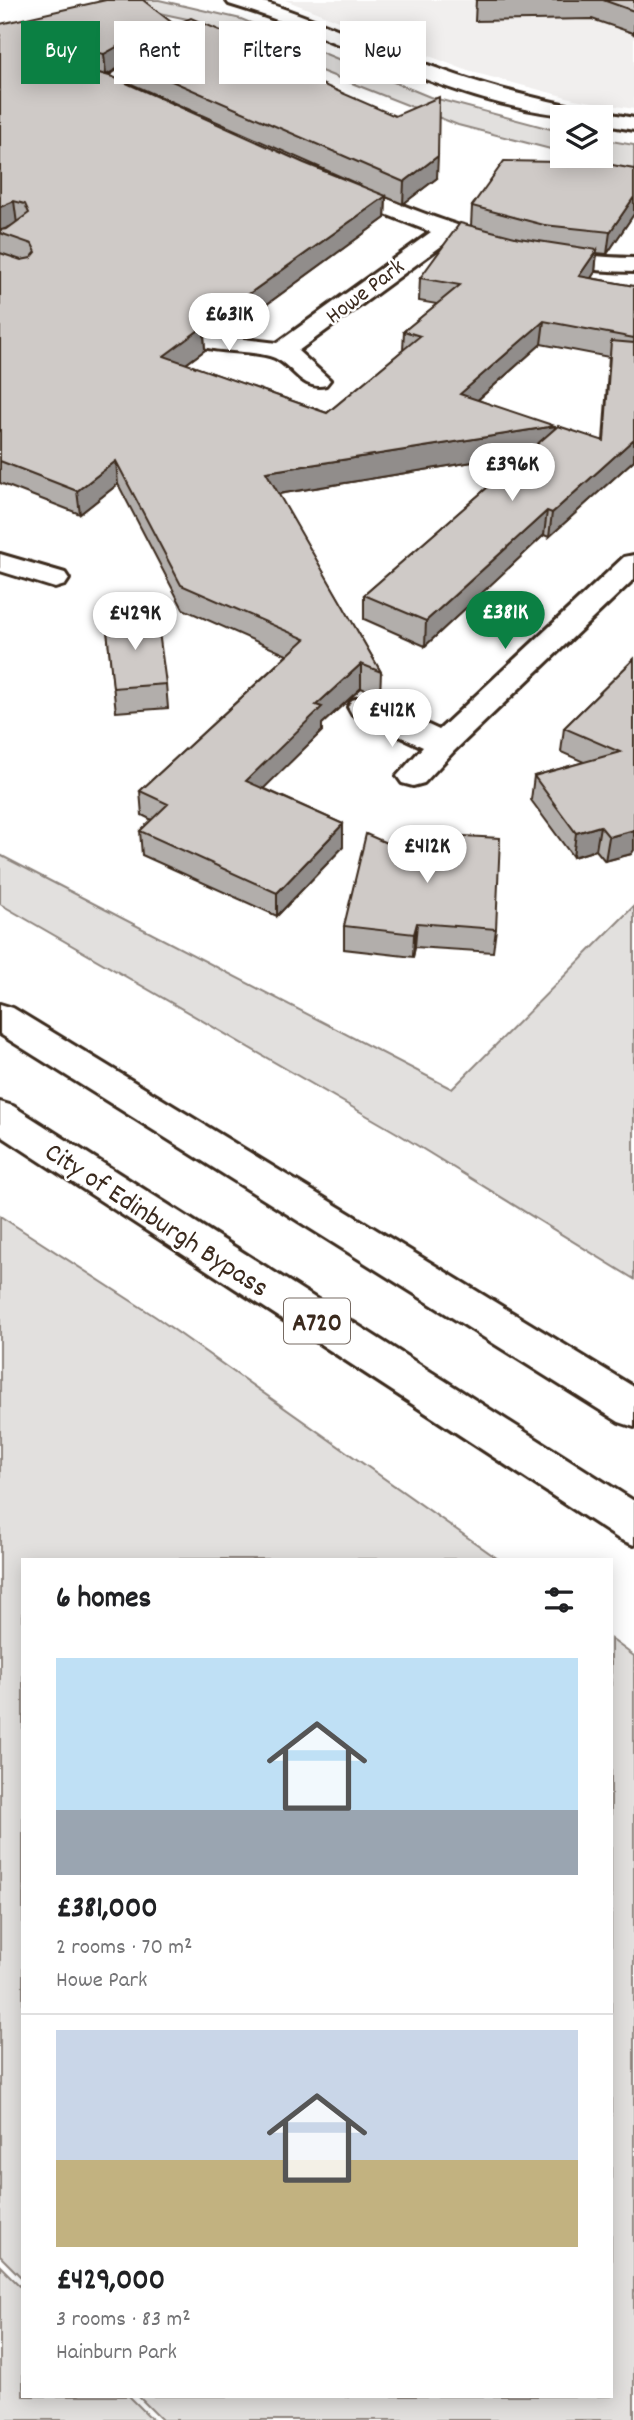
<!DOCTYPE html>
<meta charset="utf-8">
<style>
:root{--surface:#fff;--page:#f2f2f2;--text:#202124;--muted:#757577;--line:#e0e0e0;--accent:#0b8043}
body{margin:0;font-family:Dekko,sans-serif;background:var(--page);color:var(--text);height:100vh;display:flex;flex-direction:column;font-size:26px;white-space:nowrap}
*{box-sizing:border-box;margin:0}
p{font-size:23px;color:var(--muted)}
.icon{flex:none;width:38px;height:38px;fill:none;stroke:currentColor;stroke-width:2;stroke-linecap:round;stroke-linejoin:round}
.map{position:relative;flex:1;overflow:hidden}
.panel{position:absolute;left:21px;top:1558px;width:592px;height:840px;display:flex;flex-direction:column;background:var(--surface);border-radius:0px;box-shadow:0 4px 18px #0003}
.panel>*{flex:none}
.guide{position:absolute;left:21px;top:21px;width:593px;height:63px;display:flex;gap:14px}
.tools{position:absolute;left:550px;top:105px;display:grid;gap:14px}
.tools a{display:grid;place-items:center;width:63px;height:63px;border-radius:0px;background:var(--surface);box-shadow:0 4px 18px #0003;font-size:35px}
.price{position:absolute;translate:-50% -60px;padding:0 16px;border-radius:24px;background:#fff;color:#222;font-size:23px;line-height:46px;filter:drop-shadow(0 2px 4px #0008)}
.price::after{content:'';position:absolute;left:50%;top:42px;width:21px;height:16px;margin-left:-10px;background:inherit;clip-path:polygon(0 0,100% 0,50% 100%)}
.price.current{background:var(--accent);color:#fff}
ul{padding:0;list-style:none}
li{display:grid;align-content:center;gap:14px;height:371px;padding:0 35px}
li+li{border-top:2px solid var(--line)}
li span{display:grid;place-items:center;height:217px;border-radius:0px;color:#555}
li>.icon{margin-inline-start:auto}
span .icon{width:126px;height:126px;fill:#fffc;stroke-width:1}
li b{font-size:30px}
h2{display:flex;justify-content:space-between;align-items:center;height:84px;padding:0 35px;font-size:30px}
.pill{padding:0 24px;border-radius:0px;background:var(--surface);box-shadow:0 4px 18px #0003;font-size:24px;line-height:63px}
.pill.current{background:var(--accent);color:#fff}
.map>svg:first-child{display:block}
.built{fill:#f1efee}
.green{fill:#e2e0de;stroke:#8e857e;stroke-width:2}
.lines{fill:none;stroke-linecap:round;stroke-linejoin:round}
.street-casing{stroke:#3b2a1e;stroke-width:6}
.highway-casing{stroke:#3b2a1e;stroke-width:6}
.street{fill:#fff;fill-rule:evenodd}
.highway{fill:#fff;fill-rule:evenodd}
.wall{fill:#b2aeab;stroke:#3b2a1e;stroke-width:2;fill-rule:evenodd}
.shaded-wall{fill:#918d8b;stroke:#3b2a1e;stroke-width:2}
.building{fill:#cfcac7;stroke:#3b2a1e;stroke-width:2}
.labels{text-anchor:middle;stroke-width:5;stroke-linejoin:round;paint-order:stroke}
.far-street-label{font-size:23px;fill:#3b2a1e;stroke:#fff}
.shield{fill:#fff;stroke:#766a62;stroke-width:2}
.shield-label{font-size:26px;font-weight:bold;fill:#3b2a1e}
.street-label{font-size:28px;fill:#3b2a1e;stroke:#fff}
</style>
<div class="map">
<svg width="634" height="2420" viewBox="0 0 634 2420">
<rect width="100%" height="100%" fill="#fff"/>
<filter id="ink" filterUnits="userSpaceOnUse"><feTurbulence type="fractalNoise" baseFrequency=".0143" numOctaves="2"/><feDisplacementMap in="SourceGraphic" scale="14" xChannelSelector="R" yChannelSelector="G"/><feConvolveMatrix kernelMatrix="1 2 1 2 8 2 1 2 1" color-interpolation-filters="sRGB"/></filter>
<g filter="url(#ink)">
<polygon class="built" points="285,0 634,0 634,109 574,99 468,71"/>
<g class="green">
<polygon points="98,0 159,0 241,19 430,97 562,132 562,152 458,125 192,20"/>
<polygon points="600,139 634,145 634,171 575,156 600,156"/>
<polygon points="0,855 452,1089 634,906 634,1279 397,1133 0,904"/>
<polygon points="0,1216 156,1317 498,1559 23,1559 23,2279 0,2256"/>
<polygon points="611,1639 634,1656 634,2420 162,2420 138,2396 611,2396"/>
<polygon points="0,2266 23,2289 23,2396 129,2396 153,2420 0,2420"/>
</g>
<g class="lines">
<defs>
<g id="street">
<path d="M226,0H257L270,4C333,25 393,54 456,75C514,95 574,107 634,118V130L600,124V117C470,117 352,40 229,4Z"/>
<polygon points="141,58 148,60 151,64 148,68 115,90 101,90 98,86 101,82 134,60"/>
<path d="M337,180C366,188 395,203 423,213C493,239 559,257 634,258V272C570,271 511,259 451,239L298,351L330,380L326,385C302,391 294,367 275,358C260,351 222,352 203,347L200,342L203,337L212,335L277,343L431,232L329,192L326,187L329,182Z"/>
<polygon points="0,554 65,573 69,579 65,585 55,588 0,571"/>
<polygon points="634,555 634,579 454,751 424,783 413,786 402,783 397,776 423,747 352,714 348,707 352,700 363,697 374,700 439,730 624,557"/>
</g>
<g id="highway">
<polygon points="0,1004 13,1008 634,1387 634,1427 619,1422 0,1034"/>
<polygon points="0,1102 13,1106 634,1501 634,1545 619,1539 0,1135"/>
</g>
</defs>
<use href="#street" class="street-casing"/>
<use href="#highway" class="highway-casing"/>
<use href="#street" class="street"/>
<use href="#highway" class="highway"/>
</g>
<g class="wall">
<polygon points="476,0 634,0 634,35 633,33 592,19 475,21"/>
<path d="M0,24L175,25L275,54V64L437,178L403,204L386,197L385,218L226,334L211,332L204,335L205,350L186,364L327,413L403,350L404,331L437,304L419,301L420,278L471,226L472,206L568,166L634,169V214L607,254L597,253L595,272L591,278L634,286V460L549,537L544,535L425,646L364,619V595L527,453L278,494L381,672L380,696L361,688L322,724V731L263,788L343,824V847L277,916L142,855L140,831L152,820L142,815L140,791L287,655L183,609L118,484L80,514L0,483ZM128,63L129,83L362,186L304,163L106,75ZM541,344L609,357L603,441L555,429L478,400Z"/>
<polygon points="106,620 166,684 168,708 116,712"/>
<polygon points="634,659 634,850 631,854 605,861 596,850 573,857 531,800 534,776 584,762 561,752 564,728"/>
<polygon points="423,859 496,929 493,952 415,947 413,957 344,949 344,926"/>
</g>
<g class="shaded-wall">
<polygon points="138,35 140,56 106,75 104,54"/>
<polygon points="61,45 64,66 54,69 48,54 52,48"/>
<polygon points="275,54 275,76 264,59"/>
<polygon points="438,156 437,178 403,204 404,182"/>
<polygon points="386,196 385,218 226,334 225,311"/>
<polygon points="634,197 634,214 607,254 610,232"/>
<polygon points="14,201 17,224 0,231 0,207"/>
<polygon points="597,250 595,272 577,299 579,276"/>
<polygon points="210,309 211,332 204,335 205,350 165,379 164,356 197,320 200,313"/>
<polygon points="544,321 541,344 458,417 460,394"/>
<polygon points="555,426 552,449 266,496 266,472"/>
<polygon points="634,439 634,460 549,537 552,513"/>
<polygon points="116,461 118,484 80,514 77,491"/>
<polygon points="547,511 544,535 425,646 426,621"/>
<polygon points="361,664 361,688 322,724 322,731 247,805 246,781 316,705"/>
<polygon points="343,824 343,847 277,916 277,893"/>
<polygon points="600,826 596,850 573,857 576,833"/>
<polygon points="634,830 634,850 631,854 605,861 609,837"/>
<polygon points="417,923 415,947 413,957 414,934"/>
</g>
<g class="building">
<polygon points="106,0 143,0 175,25 191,18 275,54 264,59 395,116 439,97 438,156 404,182 128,62 151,45 147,36 138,35 104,54 61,45 52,48 48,54 53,60 113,77 304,163 386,196 225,311 210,309 200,313 197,320 203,327 164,356 327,413 420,336 404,331 460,285 420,278 460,223 519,238 597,250 579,276 634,286 634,338 544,321 460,394 555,426 266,472 381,672 361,664 316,705 322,707 246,781 343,824 277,893 140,831 168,804 140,791 305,639 181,585 116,461 77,491 0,461 0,253 21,260 31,258 36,252 32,244 0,233 0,230 7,229 29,213 25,204 14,201 0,207 0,24"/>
<polygon points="603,0 634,0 634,11"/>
<polygon points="504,161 559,162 568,166 571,163 607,164 634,169 634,197 610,232 544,225 472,206"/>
<polygon points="611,341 634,343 634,439 552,513 547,511 426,621 364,595 558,426 604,441"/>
<polygon points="157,617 166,684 113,688 106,620"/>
<polygon points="634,659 634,830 609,837 600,826 576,833 534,776 620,752 564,728"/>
<polygon points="366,834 423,859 426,834 500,838 496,929 417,923 414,934 344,926"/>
</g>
</g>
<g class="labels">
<g class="far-street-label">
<text transform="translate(364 290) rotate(-37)" y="8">Howe Park</text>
</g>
<rect class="shield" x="284" y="1298.5" width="66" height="45" rx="5"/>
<g class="shield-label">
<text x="317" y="1330">A720</text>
</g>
<g class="street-label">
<text transform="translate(158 1218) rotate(33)" y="10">City of Edinburgh Bypass</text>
</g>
</g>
</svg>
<div class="tools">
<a><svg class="icon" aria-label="layers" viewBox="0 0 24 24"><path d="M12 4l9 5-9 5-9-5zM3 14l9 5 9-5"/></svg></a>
</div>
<b class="price" style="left:229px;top:353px">£631K</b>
<b class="price" style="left:512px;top:503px">£396K</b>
<b class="price current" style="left:505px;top:651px">£381K</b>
<b class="price" style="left:135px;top:652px">£429K</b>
<b class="price" style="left:392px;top:749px">£412K</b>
<b class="price" style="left:427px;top:885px">£412K</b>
<div class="guide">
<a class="pill current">Buy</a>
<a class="pill">Rent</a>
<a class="pill">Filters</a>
<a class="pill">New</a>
</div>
<section class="panel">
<h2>6 homes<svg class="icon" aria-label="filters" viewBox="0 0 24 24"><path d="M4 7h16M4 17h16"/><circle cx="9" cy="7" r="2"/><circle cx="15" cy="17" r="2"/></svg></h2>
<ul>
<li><span style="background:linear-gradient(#bfe0f5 70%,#9aa5b1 0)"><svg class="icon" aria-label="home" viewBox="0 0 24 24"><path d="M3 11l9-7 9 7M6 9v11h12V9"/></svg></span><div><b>£381,000</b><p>2 rooms · 70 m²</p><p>Howe Park</p></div></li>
<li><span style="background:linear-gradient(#c9d6e8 60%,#c2b280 0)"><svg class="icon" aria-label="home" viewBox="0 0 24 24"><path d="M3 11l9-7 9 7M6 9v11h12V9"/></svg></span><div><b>£429,000</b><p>3 rooms · 83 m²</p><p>Hainburn Park</p></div></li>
</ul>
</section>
</div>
